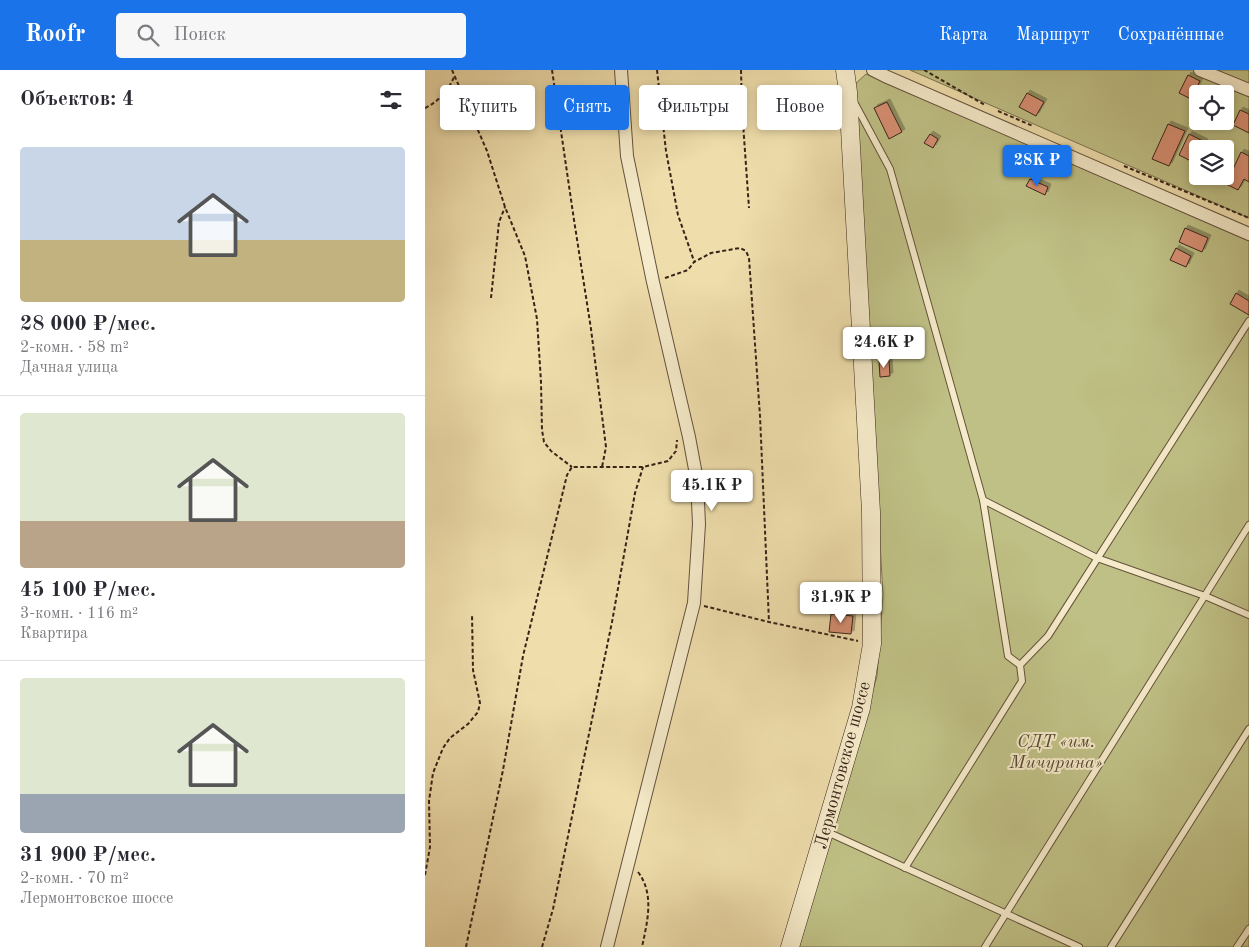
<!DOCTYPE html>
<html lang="ru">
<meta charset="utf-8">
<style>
:root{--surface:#fff;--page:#f7f7f7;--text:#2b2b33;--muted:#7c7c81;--line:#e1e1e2;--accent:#1a73e8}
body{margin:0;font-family:"Old Standard TT",serif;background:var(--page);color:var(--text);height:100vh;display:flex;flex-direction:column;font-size:19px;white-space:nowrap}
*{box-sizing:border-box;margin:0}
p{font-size:16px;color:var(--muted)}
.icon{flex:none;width:28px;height:28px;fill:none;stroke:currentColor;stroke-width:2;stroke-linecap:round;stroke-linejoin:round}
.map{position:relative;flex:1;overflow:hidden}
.details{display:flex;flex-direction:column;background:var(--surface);width:425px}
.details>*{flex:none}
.top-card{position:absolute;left:15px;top:15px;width:475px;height:45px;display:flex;gap:10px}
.fabs{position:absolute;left:764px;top:15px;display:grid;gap:10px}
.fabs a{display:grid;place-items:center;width:45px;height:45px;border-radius:5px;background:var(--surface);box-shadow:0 2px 8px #0003;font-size:25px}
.price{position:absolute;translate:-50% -42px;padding:0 11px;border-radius:5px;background:#fff;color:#222;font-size:16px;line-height:32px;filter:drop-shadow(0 1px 2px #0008)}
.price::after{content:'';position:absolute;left:50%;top:30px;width:15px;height:11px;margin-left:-8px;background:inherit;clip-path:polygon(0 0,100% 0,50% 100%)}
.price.on{background:var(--accent);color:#fff}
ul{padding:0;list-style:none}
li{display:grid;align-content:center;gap:10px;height:265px;padding:0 20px}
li+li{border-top:1px solid var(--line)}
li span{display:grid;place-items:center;height:155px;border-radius:5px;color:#555}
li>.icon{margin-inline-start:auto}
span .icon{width:90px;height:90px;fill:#fffc;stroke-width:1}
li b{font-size:21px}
h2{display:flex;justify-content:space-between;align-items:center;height:60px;padding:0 20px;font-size:21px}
.chip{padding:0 18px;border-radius:5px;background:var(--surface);box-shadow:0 2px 8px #0003;font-size:18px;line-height:45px}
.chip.on{background:var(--accent);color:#fff}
header{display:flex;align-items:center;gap:30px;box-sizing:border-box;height:70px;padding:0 25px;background:var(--accent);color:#fff}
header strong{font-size:24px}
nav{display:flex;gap:28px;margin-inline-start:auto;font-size:18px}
.search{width:350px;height:45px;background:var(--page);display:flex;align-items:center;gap:12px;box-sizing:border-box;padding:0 18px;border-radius:5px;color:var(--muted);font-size:19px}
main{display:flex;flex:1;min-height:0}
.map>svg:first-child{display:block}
.green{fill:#bfc085;stroke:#7a724e;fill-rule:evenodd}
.building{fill:#d88f73;stroke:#362318;filter:url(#shadow)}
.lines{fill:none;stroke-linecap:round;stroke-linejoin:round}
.lane-casing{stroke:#64523d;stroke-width:8}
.street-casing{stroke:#64523d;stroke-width:14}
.secondary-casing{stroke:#362318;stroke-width:19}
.path{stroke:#362318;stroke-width:2;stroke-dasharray:4 2.5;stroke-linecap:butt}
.lane{stroke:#f5eac9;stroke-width:6}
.street{stroke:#f5eac9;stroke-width:12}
.secondary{stroke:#f5eac9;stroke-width:18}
.labels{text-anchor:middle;stroke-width:4;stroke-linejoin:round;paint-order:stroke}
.park-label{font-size:18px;font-style:italic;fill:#584a33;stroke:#f5eac9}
.street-label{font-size:18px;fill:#362318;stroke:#f5eac9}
</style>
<header>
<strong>Roofr</strong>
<div class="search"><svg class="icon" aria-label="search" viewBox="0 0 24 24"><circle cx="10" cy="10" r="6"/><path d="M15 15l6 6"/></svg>Поиск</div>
<nav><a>Карта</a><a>Маршрут</a><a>Сохранённые</a></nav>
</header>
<main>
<section class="details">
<h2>Объектов: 4<svg class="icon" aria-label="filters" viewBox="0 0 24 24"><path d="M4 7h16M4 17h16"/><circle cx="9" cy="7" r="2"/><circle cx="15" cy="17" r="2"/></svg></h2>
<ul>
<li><span style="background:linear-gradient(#c9d6e8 60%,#c2b280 0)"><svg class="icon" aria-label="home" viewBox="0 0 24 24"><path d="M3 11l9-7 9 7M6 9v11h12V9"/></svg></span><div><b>28 000 ₽/мес.</b><p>2-комн. · 58 m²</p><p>Дачная улица</p></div></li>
<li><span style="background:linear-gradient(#dfe7d0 70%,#b9a48a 0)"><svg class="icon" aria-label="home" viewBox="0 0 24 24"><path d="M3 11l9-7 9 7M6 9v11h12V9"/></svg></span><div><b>45 100 ₽/мес.</b><p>3-комн. · 116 m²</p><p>Квартира</p></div></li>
<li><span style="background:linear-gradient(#dfe7d0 75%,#9aa5b1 0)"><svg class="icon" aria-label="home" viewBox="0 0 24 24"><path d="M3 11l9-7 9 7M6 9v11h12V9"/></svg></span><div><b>31 900 ₽/мес.</b><p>2-комн. · 70 m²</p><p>Лермонтовское шоссе</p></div></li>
</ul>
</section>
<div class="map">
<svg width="824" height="877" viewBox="0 0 824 877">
<defs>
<filter id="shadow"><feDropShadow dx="3" dy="-3" stdDeviation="0" flood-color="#0004"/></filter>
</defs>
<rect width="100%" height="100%" fill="#efdeac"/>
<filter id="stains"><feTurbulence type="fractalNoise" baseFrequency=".004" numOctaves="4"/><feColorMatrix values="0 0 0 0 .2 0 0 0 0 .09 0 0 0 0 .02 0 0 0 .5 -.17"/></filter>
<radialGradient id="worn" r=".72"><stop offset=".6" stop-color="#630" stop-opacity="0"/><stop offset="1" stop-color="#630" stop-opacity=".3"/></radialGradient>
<g class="green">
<path d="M485,0H824V148ZM772,24H800V51H772ZM772,79H800V106H772Z"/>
<polygon points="441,4 824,171 824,877 374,877 452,606 458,525 429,15"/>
</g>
<g class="building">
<polygon points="763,5 775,11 766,29 754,23"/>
<polygon points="602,23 619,32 611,46 594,37"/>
<polygon points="462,32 477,62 464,69 449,38"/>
<polygon points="815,40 824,44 824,63 808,55"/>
<polygon points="743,54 760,61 744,96 727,89"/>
<polygon points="505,64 513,69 508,78 499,73"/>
<polygon points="764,64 780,72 777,79 772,79 772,87 770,93 754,85"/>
<polygon points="816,82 824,86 824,112 819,109 813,120 801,114"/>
<polygon points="605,109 623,117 620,125 601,116"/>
<polygon points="760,158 783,168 777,182 754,172"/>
<polygon points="751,178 766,186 761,197 745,190"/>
<polygon points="811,223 824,231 824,245 805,234"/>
<polygon points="464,290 465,306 455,307 454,291"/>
<polygon points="406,544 428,546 426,564 404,562"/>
</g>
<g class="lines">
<defs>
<g id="lane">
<polyline points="429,32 465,99 558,430 583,586 595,595"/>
<polyline points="558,430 672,488 780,526 824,545"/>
<polyline points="400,761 654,877"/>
<polyline points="480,798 597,611 595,595 623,566 824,251"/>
<polyline points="560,877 824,455"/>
<polyline points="686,877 824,659"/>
<polyline points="812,877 824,859"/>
</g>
<g id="street">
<polyline points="448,0 460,6 824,164"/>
<polyline points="775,0 824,20"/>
<polyline points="182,877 269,533 274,454 272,410 264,367 228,212 202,86 196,0"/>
</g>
<polyline id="secondary" points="365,877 436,638 447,574 446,442 423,22 420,0"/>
</defs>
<use href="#lane" class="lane-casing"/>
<use href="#street" class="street-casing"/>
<use href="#secondary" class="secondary-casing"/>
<g class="path">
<polyline points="27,0 62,81 80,137 100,186 112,249 116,312 117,360 119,372 126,381 147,397"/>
<polyline points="127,0 149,150 166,259 181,377 177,397"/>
<polyline points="232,0 241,81 253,145 269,191"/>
<polyline points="316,0 317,39 324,138"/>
<polyline points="499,0 560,35"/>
<path d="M0,38C13,32 23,21 29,7"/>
<polyline points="573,41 608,56"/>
<polyline points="699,96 824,148"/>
<polyline points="240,208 263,200 269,192 286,183 315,178 321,181 324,188 335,346 344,552"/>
<polyline points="66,228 74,152 80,137"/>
<polyline points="279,536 344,552 433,571"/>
<path d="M213,802C230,824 222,853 217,877"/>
<polyline points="0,805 5,777 4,731 8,703 18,678 25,668 43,654 53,642 55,633 48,600 47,544"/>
<polyline points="41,877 78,700 98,586 142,405 147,397 218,397 243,391 251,381 252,370"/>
<polyline points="117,877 128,839 187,552 210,423 218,397"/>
</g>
<use href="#lane" class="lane"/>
<use href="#street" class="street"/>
<use href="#secondary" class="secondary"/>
</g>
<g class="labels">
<g class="park-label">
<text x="631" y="677">СДТ «им.<tspan x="631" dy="21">Мичурина»</tspan></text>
</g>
<g class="street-label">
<text transform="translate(417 695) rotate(-75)" y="6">Лермонтовское шоссе</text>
</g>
</g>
<rect width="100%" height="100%" filter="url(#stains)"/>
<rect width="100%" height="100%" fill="url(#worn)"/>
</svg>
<div class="fabs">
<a><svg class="icon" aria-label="locate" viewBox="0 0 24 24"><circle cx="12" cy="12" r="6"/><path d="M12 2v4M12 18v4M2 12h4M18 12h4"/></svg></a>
<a><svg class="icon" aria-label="layers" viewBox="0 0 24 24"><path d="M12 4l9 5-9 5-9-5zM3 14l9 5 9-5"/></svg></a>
</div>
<b class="price on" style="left:612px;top:117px">28K ₽</b>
<b class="price" style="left:459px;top:299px">24.6K ₽</b>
<b class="price" style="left:287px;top:442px">45.1K ₽</b>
<b class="price" style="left:416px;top:554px">31.9K ₽</b>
<div class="top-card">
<a class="chip">Купить</a>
<a class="chip on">Снять</a>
<a class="chip">Фильтры</a>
<a class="chip">Новое</a>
</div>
</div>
</main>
